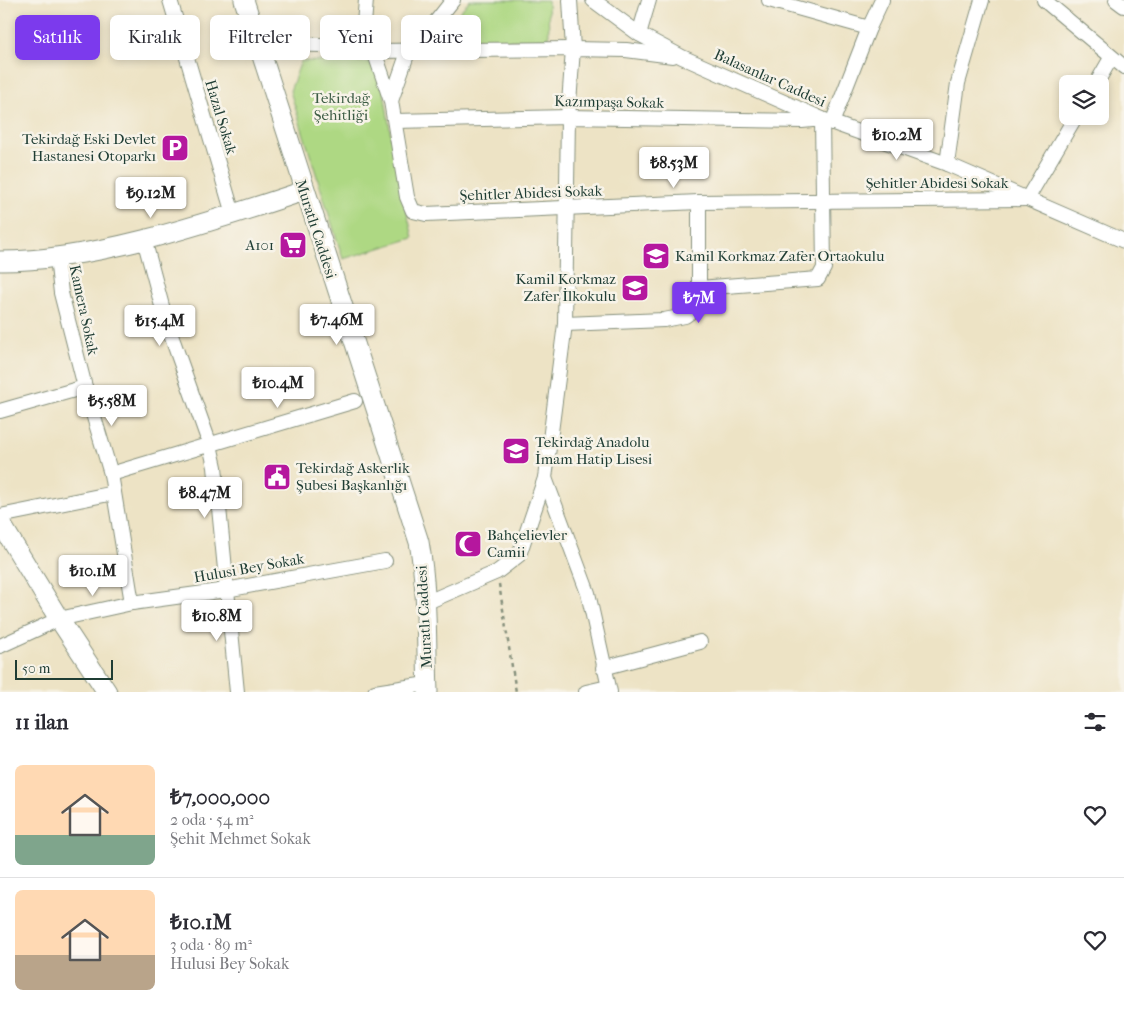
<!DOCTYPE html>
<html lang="tr">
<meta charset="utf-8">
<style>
:root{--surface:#fff;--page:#f2f2f3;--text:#2b2b33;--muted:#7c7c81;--line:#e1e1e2;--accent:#7c3aed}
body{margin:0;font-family:"IM FELL French Canon",serif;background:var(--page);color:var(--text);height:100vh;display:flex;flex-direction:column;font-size:19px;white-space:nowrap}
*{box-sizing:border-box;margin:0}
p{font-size:16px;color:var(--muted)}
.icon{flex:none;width:28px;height:28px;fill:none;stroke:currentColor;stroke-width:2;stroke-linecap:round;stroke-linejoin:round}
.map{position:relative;height:692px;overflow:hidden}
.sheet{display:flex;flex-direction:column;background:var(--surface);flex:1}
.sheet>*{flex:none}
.hud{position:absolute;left:15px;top:15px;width:500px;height:45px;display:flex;gap:10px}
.tools{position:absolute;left:1059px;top:75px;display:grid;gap:10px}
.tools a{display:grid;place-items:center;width:50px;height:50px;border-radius:8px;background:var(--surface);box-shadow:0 2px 8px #0003;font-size:25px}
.scale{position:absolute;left:15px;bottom:12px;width:98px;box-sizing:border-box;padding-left:5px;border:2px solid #1f3d34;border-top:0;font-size:14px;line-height:18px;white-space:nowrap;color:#1f3d34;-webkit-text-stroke:4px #f7f3e8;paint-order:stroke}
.price{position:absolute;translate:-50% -42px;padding:0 11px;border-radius:5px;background:#fff;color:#222;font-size:16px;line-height:32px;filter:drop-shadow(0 1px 2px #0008)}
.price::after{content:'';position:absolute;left:50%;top:30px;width:15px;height:11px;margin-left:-8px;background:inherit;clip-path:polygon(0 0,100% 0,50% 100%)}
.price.selected{background:var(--accent);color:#fff}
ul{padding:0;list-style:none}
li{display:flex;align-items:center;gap:15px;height:125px;padding:0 15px}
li+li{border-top:1px solid var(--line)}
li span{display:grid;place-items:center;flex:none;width:140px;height:100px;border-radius:8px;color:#555}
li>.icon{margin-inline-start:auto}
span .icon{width:60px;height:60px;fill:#fffc;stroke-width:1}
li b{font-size:21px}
h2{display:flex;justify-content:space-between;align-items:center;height:60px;padding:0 15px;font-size:21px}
.chip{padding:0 18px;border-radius:8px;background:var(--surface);box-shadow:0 2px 8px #0003;font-size:18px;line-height:45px}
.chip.selected{background:var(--accent);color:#fff}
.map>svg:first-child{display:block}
.green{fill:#aed883;stroke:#668a5c}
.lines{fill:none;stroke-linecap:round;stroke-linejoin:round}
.street-casing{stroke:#86907c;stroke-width:16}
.secondary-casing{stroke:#86907c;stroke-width:21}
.path{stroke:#86907c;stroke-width:2.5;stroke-dasharray:4 4;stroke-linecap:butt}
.street{stroke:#fff;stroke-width:14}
.secondary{stroke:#fff;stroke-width:19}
.labels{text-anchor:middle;stroke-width:5;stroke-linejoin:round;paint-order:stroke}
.street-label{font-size:15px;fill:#1f3d34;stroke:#f7f3e8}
.park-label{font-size:15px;fill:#3c5c44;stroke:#f7f3e8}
.poi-label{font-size:15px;fill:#1f3d34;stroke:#f7f3e8;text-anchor:start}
</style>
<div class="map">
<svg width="1124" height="692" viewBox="0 0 1124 692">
<rect width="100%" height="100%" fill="#f7f3e8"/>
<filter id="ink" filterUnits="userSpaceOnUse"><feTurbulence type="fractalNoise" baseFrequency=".02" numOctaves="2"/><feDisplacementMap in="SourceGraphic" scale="10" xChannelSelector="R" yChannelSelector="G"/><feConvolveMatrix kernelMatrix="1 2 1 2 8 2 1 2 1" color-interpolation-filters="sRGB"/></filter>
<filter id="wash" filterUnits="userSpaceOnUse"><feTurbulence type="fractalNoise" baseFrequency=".0096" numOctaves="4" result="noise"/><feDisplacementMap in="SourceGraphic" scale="20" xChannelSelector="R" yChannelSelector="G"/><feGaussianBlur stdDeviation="1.12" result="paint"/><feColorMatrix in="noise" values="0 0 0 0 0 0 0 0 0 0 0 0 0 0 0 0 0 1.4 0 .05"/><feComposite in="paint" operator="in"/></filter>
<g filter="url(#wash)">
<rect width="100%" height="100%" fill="#ede3c5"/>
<g class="green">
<polygon points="470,0 548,0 549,39 443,43 450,23"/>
<polygon points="301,61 373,62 383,85 395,161 413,238 343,259 290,91"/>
</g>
</g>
<g filter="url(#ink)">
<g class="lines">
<defs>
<g id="street">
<polyline points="170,0 233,214"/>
<polyline points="593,0 639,34 682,57 822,119 947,164 1124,241"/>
<polyline points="769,0 869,28"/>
<polyline points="1044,0 1124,67"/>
<polyline points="1116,0 1124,6"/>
<polyline points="639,34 649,0"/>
<path d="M257,46C295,45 337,42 374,51L573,49L626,50L673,56"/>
<polyline points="362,48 366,0"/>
<polyline points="419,50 434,24 453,0"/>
<polyline points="374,51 391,101 407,197 413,211 426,214 699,202 1027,199 1076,116"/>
<polyline points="1096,84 1111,58"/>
<polyline points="391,101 409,49"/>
<polyline points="395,121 568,117 802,121 822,119 824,268 818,279 699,288 696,308 685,316 664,320 565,324"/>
<polyline points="832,123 869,28 882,0"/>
<polyline points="947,164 958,83 982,0"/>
<polyline points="699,202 699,288"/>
<polyline points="144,239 166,321 210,445 215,467 237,692"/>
<polyline points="57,257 61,293 85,387 111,474 132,603"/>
<polyline points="0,411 85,387"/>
<polyline points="111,474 355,401"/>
<polyline points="545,478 588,593 610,692"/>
<polyline points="0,516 114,493"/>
<polyline points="425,603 497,572 519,555 545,478 565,324 568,117 573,49 570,0"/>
<polyline points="0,646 59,619 132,603 226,590 385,561"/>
<polyline points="603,668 700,642"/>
<polyline points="375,692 427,684"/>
<polyline points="586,692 608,687"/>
</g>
<g id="secondary">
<path d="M244,0L419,542C428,592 426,642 428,692"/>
<path d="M0,261C97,261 212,221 304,191"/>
<polyline points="0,522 59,619 107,692"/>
</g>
</defs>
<use href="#street" class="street-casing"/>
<use href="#secondary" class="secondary-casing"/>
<polyline class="path" points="499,584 516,692"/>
<use href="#street" class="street"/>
<use href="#secondary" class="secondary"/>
</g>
</g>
<defs>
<symbol id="parking-square" viewBox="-11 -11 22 22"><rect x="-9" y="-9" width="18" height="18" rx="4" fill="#b5179e" stroke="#f7f3e8"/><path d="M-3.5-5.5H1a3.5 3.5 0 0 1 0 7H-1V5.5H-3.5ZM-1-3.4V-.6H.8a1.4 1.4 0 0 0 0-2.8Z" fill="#fff"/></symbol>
<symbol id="supermarket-square" viewBox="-11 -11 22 22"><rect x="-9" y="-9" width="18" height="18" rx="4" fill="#b5179e" stroke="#f7f3e8"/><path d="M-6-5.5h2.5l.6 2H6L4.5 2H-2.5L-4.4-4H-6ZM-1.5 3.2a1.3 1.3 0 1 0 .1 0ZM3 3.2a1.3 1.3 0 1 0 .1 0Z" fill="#fff"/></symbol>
<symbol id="school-square" viewBox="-11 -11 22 22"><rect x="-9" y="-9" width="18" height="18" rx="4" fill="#b5179e" stroke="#f7f3e8"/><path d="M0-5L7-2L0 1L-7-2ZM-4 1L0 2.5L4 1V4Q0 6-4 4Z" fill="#fff"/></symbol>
<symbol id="civic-square" viewBox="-11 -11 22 22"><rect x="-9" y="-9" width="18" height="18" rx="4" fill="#b5179e" stroke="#f7f3e8"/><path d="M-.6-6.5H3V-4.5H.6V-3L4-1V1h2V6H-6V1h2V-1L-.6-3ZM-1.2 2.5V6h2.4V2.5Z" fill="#fff"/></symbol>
<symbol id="mosque-square" viewBox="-11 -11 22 22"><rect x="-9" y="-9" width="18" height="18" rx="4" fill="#b5179e" stroke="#f7f3e8"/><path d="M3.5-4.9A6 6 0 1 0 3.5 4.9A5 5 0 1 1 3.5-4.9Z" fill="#fff"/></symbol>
</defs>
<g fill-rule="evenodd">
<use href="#parking-square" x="159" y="132" width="32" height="32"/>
<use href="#supermarket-square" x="277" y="229" width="32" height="32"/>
<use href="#school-square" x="640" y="240" width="32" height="32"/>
<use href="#school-square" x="619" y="272" width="32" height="32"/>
<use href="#school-square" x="500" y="435" width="32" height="32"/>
<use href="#civic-square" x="261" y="461" width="32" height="32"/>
<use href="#mosque-square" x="452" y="528" width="32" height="32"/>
</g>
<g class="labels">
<g class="street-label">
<text transform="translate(770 78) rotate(24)" y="5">Balasanlar Caddesi</text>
<text transform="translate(609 102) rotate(1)" y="5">Kazımpaşa Sokak</text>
<text transform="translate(221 117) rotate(73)" y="5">Hazal Sokak</text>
<text x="937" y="188">Şehitler Abidesi Sokak</text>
<text transform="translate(531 193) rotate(-2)" y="5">Şehitler Abidesi Sokak</text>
<text transform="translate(316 229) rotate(72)" y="5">Muratlı Caddesi</text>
<text transform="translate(84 310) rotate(78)" y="5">Kamera Sokak</text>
<text transform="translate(249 568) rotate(-10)" y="5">Hulusi Bey Sokak</text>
<text transform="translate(424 617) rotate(-93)" y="5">Muratlı Caddesi</text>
</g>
<g class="park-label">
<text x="341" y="103">Tekirdağ<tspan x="341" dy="17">Şehitliği</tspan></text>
</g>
<g class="poi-label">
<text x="156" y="144" text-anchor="end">Tekirdağ Eski Devlet<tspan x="156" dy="17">Hastanesi Otoparkı</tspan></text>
<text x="274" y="250" text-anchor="end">A101</text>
<text x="675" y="261">Kamil Korkmaz Zafer Ortaokulu</text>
<text x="616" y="284" text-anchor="end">Kamil Korkmaz<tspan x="616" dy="17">Zafer İlkokulu</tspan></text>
<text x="535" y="447">Tekirdağ Anadolu<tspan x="535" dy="17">İmam Hatip Lisesi</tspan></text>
<text x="296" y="473">Tekirdağ Askerlik<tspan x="296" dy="17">Şubesi Başkanlığı</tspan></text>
<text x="487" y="540">Bahçelievler<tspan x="487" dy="17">Camii</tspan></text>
</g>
</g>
</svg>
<div class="tools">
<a><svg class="icon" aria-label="layers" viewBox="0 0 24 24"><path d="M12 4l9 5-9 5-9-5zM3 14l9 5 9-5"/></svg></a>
</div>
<div class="scale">50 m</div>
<b class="price" style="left:897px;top:161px">₺10.2M</b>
<b class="price" style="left:674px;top:189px">₺8.53M</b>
<b class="price" style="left:151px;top:219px">₺9.12M</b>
<b class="price selected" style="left:699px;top:324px">₺7M</b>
<b class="price" style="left:337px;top:346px">₺7.46M</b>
<b class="price" style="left:160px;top:347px">₺15.4M</b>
<b class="price" style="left:278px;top:409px">₺10.4M</b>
<b class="price" style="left:112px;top:427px">₺5.58M</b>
<b class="price" style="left:205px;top:519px">₺8.47M</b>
<b class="price" style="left:93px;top:597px">₺10.1M</b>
<b class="price" style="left:217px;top:642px">₺10.8M</b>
<div class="hud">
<a class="chip selected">Satılık</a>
<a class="chip">Kiralık</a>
<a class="chip">Filtreler</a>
<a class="chip">Yeni</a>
<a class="chip">Daire</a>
</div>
</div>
<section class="sheet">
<h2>11 ilan<svg class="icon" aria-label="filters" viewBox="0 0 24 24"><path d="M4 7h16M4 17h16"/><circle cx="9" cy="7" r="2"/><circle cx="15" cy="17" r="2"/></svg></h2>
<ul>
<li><span style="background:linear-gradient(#ffd9b3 70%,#7fa58c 0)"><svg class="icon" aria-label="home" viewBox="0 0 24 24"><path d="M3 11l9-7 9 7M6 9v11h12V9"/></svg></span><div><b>₺7,000,000</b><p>2 oda · 54 m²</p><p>Şehit Mehmet Sokak</p></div><svg class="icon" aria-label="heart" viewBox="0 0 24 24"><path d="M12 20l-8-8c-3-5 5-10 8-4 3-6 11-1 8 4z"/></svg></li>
<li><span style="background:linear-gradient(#ffd9b3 65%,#b9a48a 0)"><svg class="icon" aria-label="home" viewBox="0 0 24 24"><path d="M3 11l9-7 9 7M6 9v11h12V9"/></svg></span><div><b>₺10.1M</b><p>3 oda · 89 m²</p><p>Hulusi Bey Sokak</p></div><svg class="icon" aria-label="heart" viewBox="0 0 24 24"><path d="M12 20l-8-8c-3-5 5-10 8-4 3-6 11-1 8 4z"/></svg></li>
</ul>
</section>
